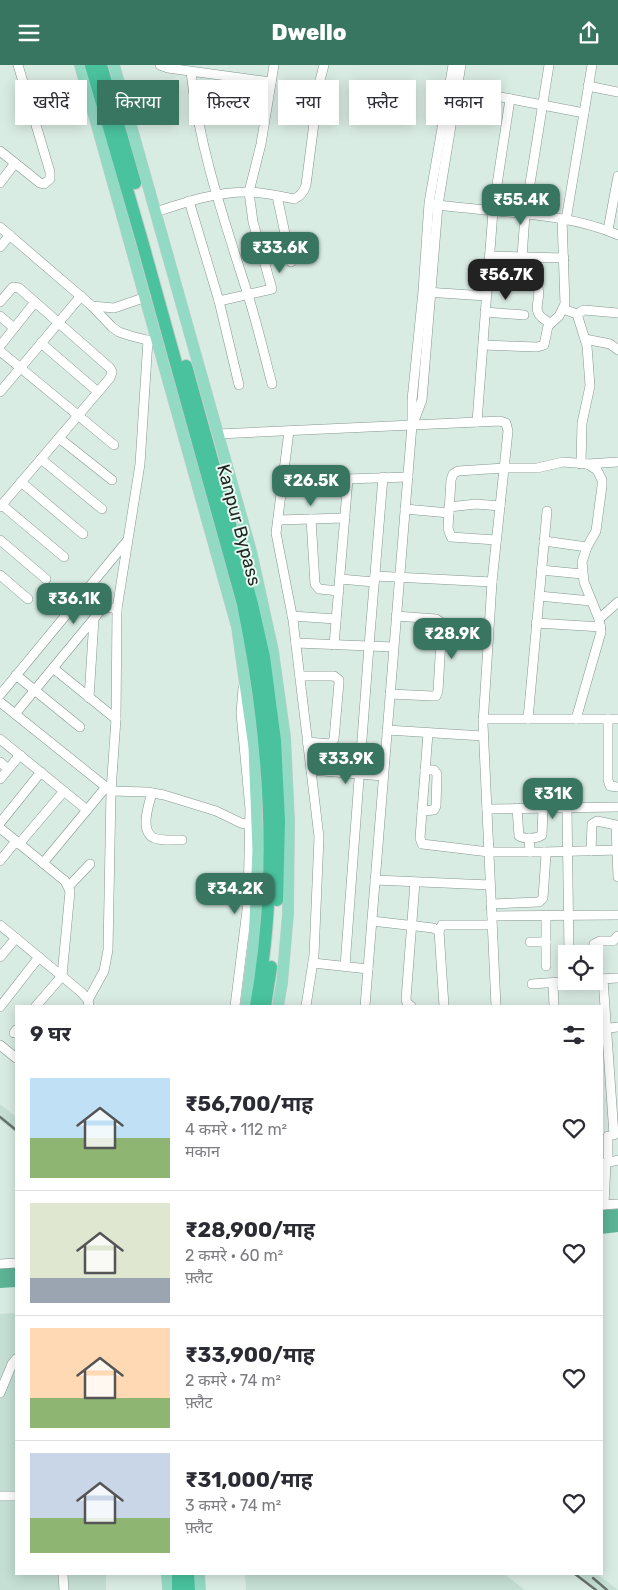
<!DOCTYPE html>
<html lang="hi">
<meta charset="utf-8">
<style>
:root{--surface:#fff;--page:#f7f7f7;--text:#2b2b33;--muted:#7c7c81;--line:#e1e1e2;--accent:#397662}
body{margin:0;font-family:Rubik,"Noto Sans Devanagari",sans-serif;background:var(--page);color:var(--text);height:100vh;display:flex;flex-direction:column;font-size:19px;white-space:nowrap}
*{box-sizing:border-box;margin:0}
p{font-size:16px;color:var(--muted)}
.icon{flex:none;width:28px;height:28px;fill:none;stroke:currentColor;stroke-width:2;stroke-linecap:round;stroke-linejoin:round}
.map{position:relative;flex:1;overflow:hidden}
.drawer{position:absolute;left:15px;top:940px;width:588px;height:570px;display:flex;flex-direction:column;background:var(--surface);border-radius:0px;box-shadow:0 2px 12px #0003}
.drawer>*{flex:none}
.guide{position:absolute;left:15px;top:15px;width:589px;height:45px;display:flex;gap:10px}
.buttons{position:absolute;left:558px;top:880px;display:grid;gap:10px}
.buttons a{display:grid;place-items:center;width:45px;height:45px;border-radius:0px;background:var(--surface);box-shadow:0 2px 12px #0003;font-size:25px}
.price{position:absolute;translate:-50% -42px;padding:0 11px;border-radius:10px;background:var(--accent);color:#fff;font-size:16px;line-height:32px;filter:drop-shadow(0 1px 2px #0008)}
.price::after{content:'';position:absolute;left:50%;top:30px;width:15px;height:11px;margin-left:-8px;background:inherit;clip-path:polygon(0 0,100% 0,50% 100%)}
.price.current{background:#222;color:#fff}
ul{padding:0;list-style:none}
li{display:flex;align-items:center;gap:15px;height:125px;padding:0 15px}
li+li{border-top:1px solid var(--line)}
li span{display:grid;place-items:center;flex:none;width:140px;height:100px;border-radius:0px;color:#555}
li>.icon{margin-inline-start:auto}
span .icon{width:60px;height:60px;fill:#fffc;stroke-width:1}
li b{font-size:21px}
h2{display:flex;justify-content:space-between;align-items:center;height:60px;padding:0 15px;font-size:21px}
.tag{padding:0 18px;border-radius:0px;background:var(--surface);box-shadow:0 2px 12px #0003;font-size:18px;line-height:45px}
.tag.current{background:var(--accent);color:#fff}
header{display:flex;justify-content:space-between;align-items:center;height:65px;padding:0 15px;background:var(--accent);color:#fff;font-size:22px;font-weight:800}
.map>svg:first-child{display:block}
.built{fill:#c5dfd5}
.water{fill:#5db396}
.lines{fill:none;stroke-linecap:round;stroke-linejoin:round}
.minor-casing{stroke:#85968f;stroke-width:10}
.major-casing{stroke:#c9cbca;stroke-width:12}
.highway-casing{stroke:#c9cbca;stroke-width:14}
.minor{stroke:#fff;stroke-width:9}
.major{stroke:#92dac4;stroke-width:11}
.highway{stroke:#49c29d;stroke-width:12}
.rail{stroke:#67726d;stroke-width:2.5}
.labels{text-anchor:middle;stroke-width:4;stroke-linejoin:round;paint-order:stroke}
.street-label{font-size:18px;fill:#1e2522;stroke:#e7f9f1}
</style>
<header><svg class="icon" aria-label="menu" viewBox="0 0 24 24"><path d="M4 6h16M4 12h16M4 18h16"/></svg>Dwello<svg class="icon" aria-label="share" viewBox="0 0 24 24"><path d="M12 15V3M7 8l5-5 5 5M5 13v7h14v-7"/></svg></header>
<div class="map">
<svg width="618" height="1525" viewBox="0 0 618 1525">
<rect width="100%" height="100%" fill="#d9ece4"/>
<g class="built">
<polygon points="0,1039 16,1052 16,1068 0,1055"/>
<polygon points="16,1248 16,1509 106,1509 106,1525 0,1525 0,1249"/>
<polygon points="245,1509 504,1509 525,1525 246,1525"/>
<polygon points="578,1509 597,1509 618,1525 598,1525"/>
</g>
<g class="water">
<polygon points="618,1144 618,1167 601,1169 601,1145"/>
<polygon points="16,1200 16,1222 0,1223 0,1202"/>
</g>
<g class="lines">
<defs>
<g id="minor">
<polyline points="160,0 168,3 271,17"/>
<path d="M191,7C199,83 224,154 247,227C257,258 264,289 272,319"/>
<polyline points="588,21 618,27"/>
<polyline points="454,23 584,48"/>
<polyline points="0,86 40,118 44,119 50,114 50,107 18,0"/>
<polyline points="0,118 15,98"/>
<polyline points="277,131 291,197"/>
<polyline points="189,136 219,236 239,320"/>
<path d="M432,139C490,148 564,146 618,170"/>
<path d="M156,147C186,137 215,127 247,127C262,127 279,131 294,134C301,131 304,127 306,120L319,19L324,0"/>
<polyline points="566,155 592,0"/>
<polyline points="0,162 92,241 112,262 119,267 131,271 151,276"/>
<polyline points="608,165 618,111"/>
<polyline points="0,182 10,170"/>
<polyline points="489,191 564,193"/>
<polyline points="522,192 525,150 549,0"/>
<path d="M487,219L535,218C547,232 524,247 551,258"/>
<polyline points="426,227 486,231"/>
<polyline points="219,236 272,224 253,157 249,127 261,79 274,0"/>
<polyline points="0,237 13,222 19,223 35,237"/>
<polyline points="92,241 114,243 146,232"/>
<polyline points="563,244 577,249 587,281 590,321 582,358 581,399"/>
<polyline points="485,247 524,250"/>
<polyline points="577,249 584,245 618,248"/>
<polyline points="0,251 14,263"/>
<polyline points="585,274 610,279 618,285"/>
<polyline points="41,278 98,327"/>
<polyline points="483,280 537,282 544,280 548,261 559,251 565,239 562,154"/>
<polyline points="0,281 35,237 110,303 112,307 110,313 0,442"/>
<polyline points="0,286 114,380"/>
<polyline points="0,327 81,231"/>
<polyline points="414,356 422,335 438,140 461,0"/>
<polyline points="477,357 493,146 510,34"/>
<polyline points="289,366 276,468 293,555 319,772 314,890 306,941"/>
<polyline points="218,369 500,356 506,358 508,366 492,517 483,659 496,941"/>
<polyline points="59,373 112,415"/>
<polyline points="41,394 102,444"/>
<polyline points="587,399 618,397"/>
<polyline points="283,416 408,412"/>
<polyline points="21,417 83,469"/>
<polyline points="2,440 64,492"/>
<polyline points="449,442 476,439 500,441"/>
<polyline points="405,444 449,448"/>
<polyline points="311,454 315,519 319,524 339,526"/>
<polyline points="278,455 345,453"/>
<polyline points="0,475 46,514"/>
<polyline points="496,475 451,472 448,463 451,415 453,409 458,406 504,403 537,403 563,397 587,399 597,405 602,415 602,421 596,466 587,482 582,497 584,517 599,554 601,567 576,654"/>
<polyline points="544,476 587,482"/>
<polyline points="541,505 582,509"/>
<polyline points="0,510 28,534"/>
<polyline points="375,511 492,517"/>
<polyline points="340,514 374,517"/>
<polyline points="539,531 591,536"/>
<polyline points="292,551 336,554"/>
<polyline points="599,554 618,537"/>
<polyline points="536,558 601,562"/>
<polyline points="296,578 393,582"/>
<polyline points="334,580 348,414"/>
<polyline points="53,603 116,654"/>
<polyline points="16,610 80,662"/>
<polyline points="300,611 334,611 339,615 339,618 334,674 331,679 307,677"/>
<polyline points="390,629 432,631 436,631 438,626 442,558 436,554 396,551"/>
<polyline points="0,630 127,476"/>
<polyline points="89,633 94,554"/>
<polyline points="0,637 111,726 147,727 164,730 216,746 241,758 250,760"/>
<polyline points="15,649 101,545 107,542 117,544"/>
<polyline points="483,654 618,654"/>
<polyline points="528,654 547,446"/>
<polyline points="608,654 608,715 610,721 618,722"/>
<polyline points="387,665 483,671"/>
<polyline points="428,668 420,773 422,779 489,787 530,787"/>
<polyline points="0,674 87,745"/>
<polyline points="0,697 8,704"/>
<polyline points="311,705 383,711"/>
<polyline points="0,714 20,690"/>
<path d="M152,728C149,739 139,766 154,773C161,776 174,775 182,775"/>
<path d="M517,743L519,771C524,774 537,774 542,770L543,743"/>
<polyline points="567,743 569,889"/>
<polyline points="487,744 618,742"/>
<polyline points="422,746 434,745 436,741 437,709 434,705 425,705"/>
<polyline points="0,758 41,707"/>
<polyline points="0,763 65,816 70,826 62,911 36,941"/>
<polyline points="19,779 64,726"/>
<polyline points="591,786 592,759 597,756 616,760 618,812"/>
<polyline points="544,787 618,785"/>
<polyline points="0,796 16,776"/>
<polyline points="43,798 106,722"/>
<polyline points="375,815 490,820"/>
<polyline points="69,821 90,799"/>
<polyline points="491,839 539,837 543,833 546,789 544,787 530,787 529,773"/>
<polyline points="546,850 546,901"/>
<polyline points="492,851 618,850"/>
<polyline points="372,856 433,863 439,866 444,941"/>
<polyline points="0,860 81,927 88,935 89,941"/>
<polyline points="439,866 442,860 492,860"/>
<polyline points="530,877 546,877"/>
<polyline points="0,892 16,873"/>
<polyline points="313,898 368,904"/>
<polyline points="345,901 369,581 383,412"/>
<polyline points="599,914 618,913"/>
<polyline points="603,914 614,1070"/>
<polyline points="595,915 594,879 600,876 613,876 618,871"/>
<polyline points="553,918 554,941"/>
<polyline points="532,919 574,916"/>
<polyline points="88,935 104,906 108,885 111,726 116,654 117,544 140,399 148,275"/>
<polyline points="235,941 248,837 250,744 241,648 243,623"/>
<polyline points="365,941 412,360 412,335 423,226 429,138 453,0"/>
<polyline points="411,941 407,938 406,934 415,817"/>
<polyline points="0,942 39,892"/>
<polyline points="601,964 618,962"/>
<polyline points="14,968 16,965"/>
<polyline points="0,980 16,993"/>
<polyline points="604,1099 608,1096 608,1071"/>
<polyline points="601,1140 618,1139"/>
<polyline points="604,1140 606,1098 618,1095"/>
<polyline points="0,1199 16,1198"/>
<polyline points="0,1328 12,1299 16,1294"/>
<polyline points="0,1431 16,1431"/>
<polyline points="63,1509 64,1525"/>
</g>
<g id="major">
<polyline points="80,0 237,562 254,682 258,785 254,879 246,941"/>
<polyline points="114,0 251,486 273,586 285,672 289,756 288,849 282,918 278,941"/>
<polyline points="167,1509 168,1525"/>
<polyline points="199,1509 200,1525"/>
</g>
<g id="highway">
<path d="M91,0L142,176L243,539C270,670 280,809 256,941"/>
<polyline points="101,0 135,118"/>
<polyline points="186,301 252,539 264,592 275,676 279,756 277,835"/>
<polyline points="265,941 271,902"/>
<polyline points="178,1509 178,1525"/>
<polyline points="188,1509 189,1525"/>
</g>
</defs>
<use href="#minor" class="minor-casing"/>
<use href="#major" class="major-casing"/>
<use href="#highway" class="highway-casing"/>
<use href="#minor" class="minor"/>
<use href="#major" class="major"/>
<use href="#highway" class="highway"/>
<g class="rail">
<polyline points="0,1052 16,1065"/>
<polyline points="575,1509 596,1525"/>
<polyline points="593,1513 607,1525"/>
</g>
</g>
<g class="labels">
<g class="street-label">
<text transform="translate(239 460) rotate(75)" y="6">Kanpur Bypass</text>
</g>
</g>
</svg>
<div class="buttons">
<a><svg class="icon" aria-label="locate" viewBox="0 0 24 24"><circle cx="12" cy="12" r="6"/><path d="M12 2v4M12 18v4M2 12h4M18 12h4"/></svg></a>
</div>
<b class="price" style="left:521px;top:161px">₹55.4K</b>
<b class="price" style="left:280px;top:209px">₹33.6K</b>
<b class="price current" style="left:506px;top:236px">₹56.7K</b>
<b class="price" style="left:311px;top:442px">₹26.5K</b>
<b class="price" style="left:74px;top:560px">₹36.1K</b>
<b class="price" style="left:452px;top:595px">₹28.9K</b>
<b class="price" style="left:346px;top:720px">₹33.9K</b>
<b class="price" style="left:553px;top:755px">₹31K</b>
<b class="price" style="left:235px;top:850px">₹34.2K</b>
<div class="guide">
<a class="tag">खरीदें</a>
<a class="tag current">किराया</a>
<a class="tag">फ़िल्टर</a>
<a class="tag">नया</a>
<a class="tag">फ़्लैट</a>
<a class="tag">मकान</a>
</div>
<section class="drawer">
<h2>9 घर<svg class="icon" aria-label="filters" viewBox="0 0 24 24"><path d="M4 7h16M4 17h16"/><circle cx="9" cy="7" r="2"/><circle cx="15" cy="17" r="2"/></svg></h2>
<ul>
<li><span style="background:linear-gradient(#bfe0f5 60%,#8fb573 0)"><svg class="icon" aria-label="home" viewBox="0 0 24 24"><path d="M3 11l9-7 9 7M6 9v11h12V9"/></svg></span><div><b>₹56,700/माह</b><p>4 कमरे · 112 m²</p><p>मकान</p></div><svg class="icon" aria-label="heart" viewBox="0 0 24 24"><path d="M12 20l-8-8c-3-5 5-10 8-4 3-6 11-1 8 4z"/></svg></li>
<li><span style="background:linear-gradient(#dfe7d0 75%,#9aa5b1 0)"><svg class="icon" aria-label="home" viewBox="0 0 24 24"><path d="M3 11l9-7 9 7M6 9v11h12V9"/></svg></span><div><b>₹28,900/माह</b><p>2 कमरे · 60 m²</p><p>फ़्लैट</p></div><svg class="icon" aria-label="heart" viewBox="0 0 24 24"><path d="M12 20l-8-8c-3-5 5-10 8-4 3-6 11-1 8 4z"/></svg></li>
<li><span style="background:linear-gradient(#ffd9b3 70%,#8fb573 0)"><svg class="icon" aria-label="home" viewBox="0 0 24 24"><path d="M3 11l9-7 9 7M6 9v11h12V9"/></svg></span><div><b>₹33,900/माह</b><p>2 कमरे · 74 m²</p><p>फ़्लैट</p></div><svg class="icon" aria-label="heart" viewBox="0 0 24 24"><path d="M12 20l-8-8c-3-5 5-10 8-4 3-6 11-1 8 4z"/></svg></li>
<li><span style="background:linear-gradient(#c9d6e8 65%,#8fb573 0)"><svg class="icon" aria-label="home" viewBox="0 0 24 24"><path d="M3 11l9-7 9 7M6 9v11h12V9"/></svg></span><div><b>₹31,000/माह</b><p>3 कमरे · 74 m²</p><p>फ़्लैट</p></div><svg class="icon" aria-label="heart" viewBox="0 0 24 24"><path d="M12 20l-8-8c-3-5 5-10 8-4 3-6 11-1 8 4z"/></svg></li>
</ul>
</section>
</div>
